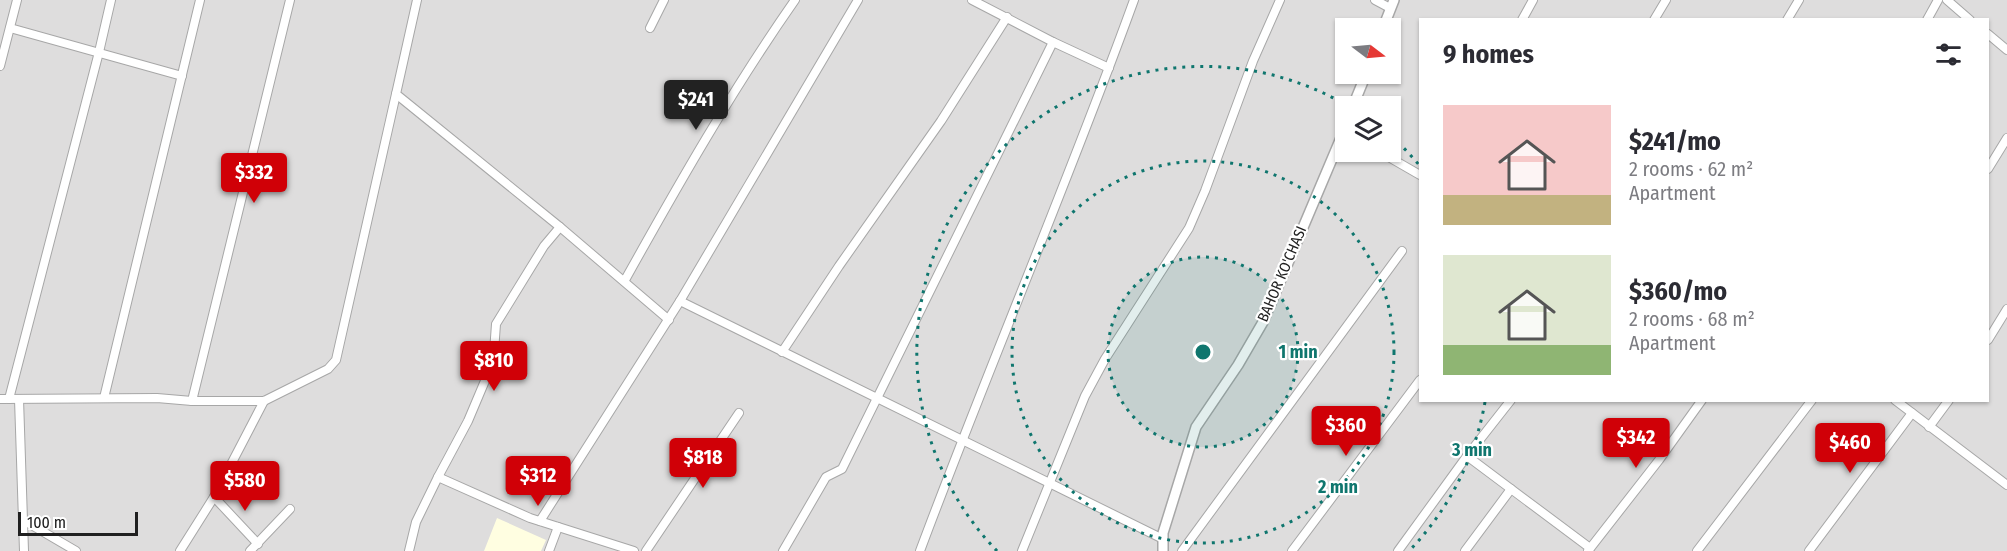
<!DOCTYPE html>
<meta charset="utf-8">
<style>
:root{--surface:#fff;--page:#f2f2f3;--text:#2b2b33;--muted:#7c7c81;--accent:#d00007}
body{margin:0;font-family:"Fira Sans Condensed",sans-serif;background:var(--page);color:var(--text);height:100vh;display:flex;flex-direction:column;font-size:22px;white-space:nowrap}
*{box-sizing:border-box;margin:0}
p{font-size:20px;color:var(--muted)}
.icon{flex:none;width:33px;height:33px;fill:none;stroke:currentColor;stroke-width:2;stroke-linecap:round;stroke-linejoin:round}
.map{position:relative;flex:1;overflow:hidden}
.panel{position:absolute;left:1419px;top:18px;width:570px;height:384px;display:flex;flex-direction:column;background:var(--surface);border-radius:0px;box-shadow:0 2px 4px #0004}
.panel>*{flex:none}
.needle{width:39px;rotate:106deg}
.tools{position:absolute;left:1335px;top:18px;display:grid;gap:12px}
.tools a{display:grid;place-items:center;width:66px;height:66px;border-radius:0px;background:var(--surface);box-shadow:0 2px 4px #0004;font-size:30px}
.scale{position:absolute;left:18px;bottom:15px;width:120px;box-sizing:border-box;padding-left:6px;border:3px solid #202020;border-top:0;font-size:16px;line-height:21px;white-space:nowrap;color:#202020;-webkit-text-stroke:4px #fff;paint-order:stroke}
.price{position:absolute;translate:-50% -51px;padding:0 14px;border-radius:6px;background:var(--accent);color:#fff;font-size:20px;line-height:39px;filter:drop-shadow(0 2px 3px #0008)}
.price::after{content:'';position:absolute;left:50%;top:36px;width:18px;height:14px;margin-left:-9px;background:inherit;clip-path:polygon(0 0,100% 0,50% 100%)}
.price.current{background:#222;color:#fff}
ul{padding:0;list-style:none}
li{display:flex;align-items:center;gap:18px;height:150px;padding:0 24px}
li span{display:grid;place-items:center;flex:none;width:168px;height:120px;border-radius:0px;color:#555}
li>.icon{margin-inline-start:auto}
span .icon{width:72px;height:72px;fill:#fffc;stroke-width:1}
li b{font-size:26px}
h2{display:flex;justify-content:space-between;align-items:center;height:72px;padding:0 24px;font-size:26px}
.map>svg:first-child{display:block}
.residential{fill:#dedddd;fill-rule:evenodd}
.education{fill:#fffee1}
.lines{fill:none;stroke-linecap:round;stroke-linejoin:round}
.minor-casing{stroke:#a7a7a7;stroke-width:10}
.tertiary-casing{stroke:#a7a7a7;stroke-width:12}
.minor{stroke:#fff;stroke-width:8}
.tertiary{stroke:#fff;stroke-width:9}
.ring{fill:none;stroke:#0f766e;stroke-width:3;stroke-dasharray:3 6}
.labels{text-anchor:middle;stroke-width:4.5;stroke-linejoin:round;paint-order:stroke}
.street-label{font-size:15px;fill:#202020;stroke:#fff}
.centre{fill:#0f766e;stroke:#fff;stroke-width:3}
.ring-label{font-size:18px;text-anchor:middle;font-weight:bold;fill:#0f766e;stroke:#fff;stroke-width:4.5;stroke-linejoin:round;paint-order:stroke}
</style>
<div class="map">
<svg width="2007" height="551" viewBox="0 0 2007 551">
<rect width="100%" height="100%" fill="#f0ede6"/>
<path class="residential" d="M0,0H2007V551H0ZM1420,20H1988V400H1420ZM1346,28H1390V74H1346ZM1346,106H1390V152H1346Z"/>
<polygon class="education" points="497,518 546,540 541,551 484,551"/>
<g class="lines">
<defs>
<g id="minor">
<polyline points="417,0 396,94 560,227 669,320"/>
<polyline points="972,0 1053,42 1109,68"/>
<polyline points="1375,0 1390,8"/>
<polyline points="1947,0 1970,20"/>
<polyline points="1522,20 1533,0"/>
<polyline points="1654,20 1666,0"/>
<polyline points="1787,20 1799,0"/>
<polyline points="1927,20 1938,0"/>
<polyline points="10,28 182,76"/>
<polyline points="650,28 664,0"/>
<polyline points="1988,34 2007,50"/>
<polyline points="0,66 17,0"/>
<polyline points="1380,152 1420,175"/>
<polyline points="1988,169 2007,138"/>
<path d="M625,280C678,185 732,90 795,0"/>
<polyline points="680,301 1163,539"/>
<polyline points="1988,340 2007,309"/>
<polyline points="782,352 839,266 941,121 1007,17"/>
<polyline points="104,398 200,0"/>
<polyline points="0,399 157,398 192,401 264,401 328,369 336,360 396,94"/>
<polyline points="9,399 99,52 111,0"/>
<polyline points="19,399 24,551"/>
<polyline points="1895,400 2007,485"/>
<polyline points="192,401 290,0"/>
<polyline points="1929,427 1949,400"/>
<polyline points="1467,456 1590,548"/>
<polyline points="438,477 530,518 634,551"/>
<polyline points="214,497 258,544"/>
<polyline points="23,520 76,551"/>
<polyline points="540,521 680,301 858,0"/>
<polyline points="180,551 214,497 264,401"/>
<polyline points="250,551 290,509"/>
<polyline points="409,551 416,522 438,477 468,421 487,376 494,352 496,324 544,246 560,227"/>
<polyline points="549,551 558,527"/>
<polyline points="646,551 739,413"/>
<polyline points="783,551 826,477 842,469 1053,42"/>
<path d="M920,551C989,366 1067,185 1134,0"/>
<polyline points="1022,551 1085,396 1105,359 1189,228 1205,191 1253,61 1280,0"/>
<polyline points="1182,551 1402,251"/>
<polyline points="1292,551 1420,380"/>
<polyline points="1398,551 1467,456 1511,400"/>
<polyline points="1465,551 1511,489"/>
<polyline points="1588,551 1659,460 1702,400"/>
<polyline points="1697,551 1812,400"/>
<polyline points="1809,551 1912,413"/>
</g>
<g id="tertiary">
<polyline points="1383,28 1394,0"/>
<polyline points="1353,106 1366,74"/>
<polyline points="1163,551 1163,533 1196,427 1238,365 1263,322 1346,126"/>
</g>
</defs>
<use href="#minor" class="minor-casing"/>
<use href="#tertiary" class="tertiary-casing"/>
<use href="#minor" class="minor"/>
<use href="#tertiary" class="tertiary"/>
</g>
<circle cx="1203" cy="352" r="95" fill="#0f766e" fill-opacity=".12"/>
<g class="ring">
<circle cx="1203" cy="352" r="95"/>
<circle cx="1203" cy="352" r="191"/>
<path d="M1485 402A286 286 0 0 1 1409 551M997 551A286 286 0 0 1 1348 106M1391 136A286 286 0 0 1 1420 166"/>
</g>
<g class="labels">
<g class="street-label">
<text transform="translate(1282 274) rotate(-67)" y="5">BAHOR KO'CHASI</text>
</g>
</g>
<circle cx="1203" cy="352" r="9" class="centre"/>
<g class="ring-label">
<text x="1298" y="358">1 min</text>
<text x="1472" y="456">3 min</text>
<text x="1338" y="493">2 min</text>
</g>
</svg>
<div class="tools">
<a><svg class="needle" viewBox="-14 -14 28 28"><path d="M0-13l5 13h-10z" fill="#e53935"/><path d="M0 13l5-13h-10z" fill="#7c7c81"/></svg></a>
<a><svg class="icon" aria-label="layers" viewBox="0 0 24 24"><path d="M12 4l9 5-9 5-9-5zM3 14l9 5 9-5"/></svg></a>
</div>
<div class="scale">100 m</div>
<b class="price current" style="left:696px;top:131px">$241</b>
<b class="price" style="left:254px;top:204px">$332</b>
<b class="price" style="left:494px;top:392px">$810</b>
<b class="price" style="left:1346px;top:457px">$360</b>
<b class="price" style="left:1636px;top:469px">$342</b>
<b class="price" style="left:1850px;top:474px">$460</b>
<b class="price" style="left:703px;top:489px">$818</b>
<b class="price" style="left:538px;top:507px">$312</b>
<b class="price" style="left:245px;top:512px">$580</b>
<section class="panel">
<h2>9 homes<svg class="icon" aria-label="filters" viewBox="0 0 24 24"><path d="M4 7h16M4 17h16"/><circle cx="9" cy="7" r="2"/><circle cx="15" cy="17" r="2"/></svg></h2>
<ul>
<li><span style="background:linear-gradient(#f6c9c9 75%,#c2b280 0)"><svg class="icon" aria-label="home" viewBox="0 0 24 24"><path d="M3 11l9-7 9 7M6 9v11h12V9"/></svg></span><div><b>$241/mo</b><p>2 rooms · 62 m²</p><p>Apartment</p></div></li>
<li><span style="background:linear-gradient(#dfe7d0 75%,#8fb573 0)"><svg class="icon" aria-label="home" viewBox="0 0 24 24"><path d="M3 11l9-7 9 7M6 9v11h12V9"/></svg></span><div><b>$360/mo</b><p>2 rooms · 68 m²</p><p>Apartment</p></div></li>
</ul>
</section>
</div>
